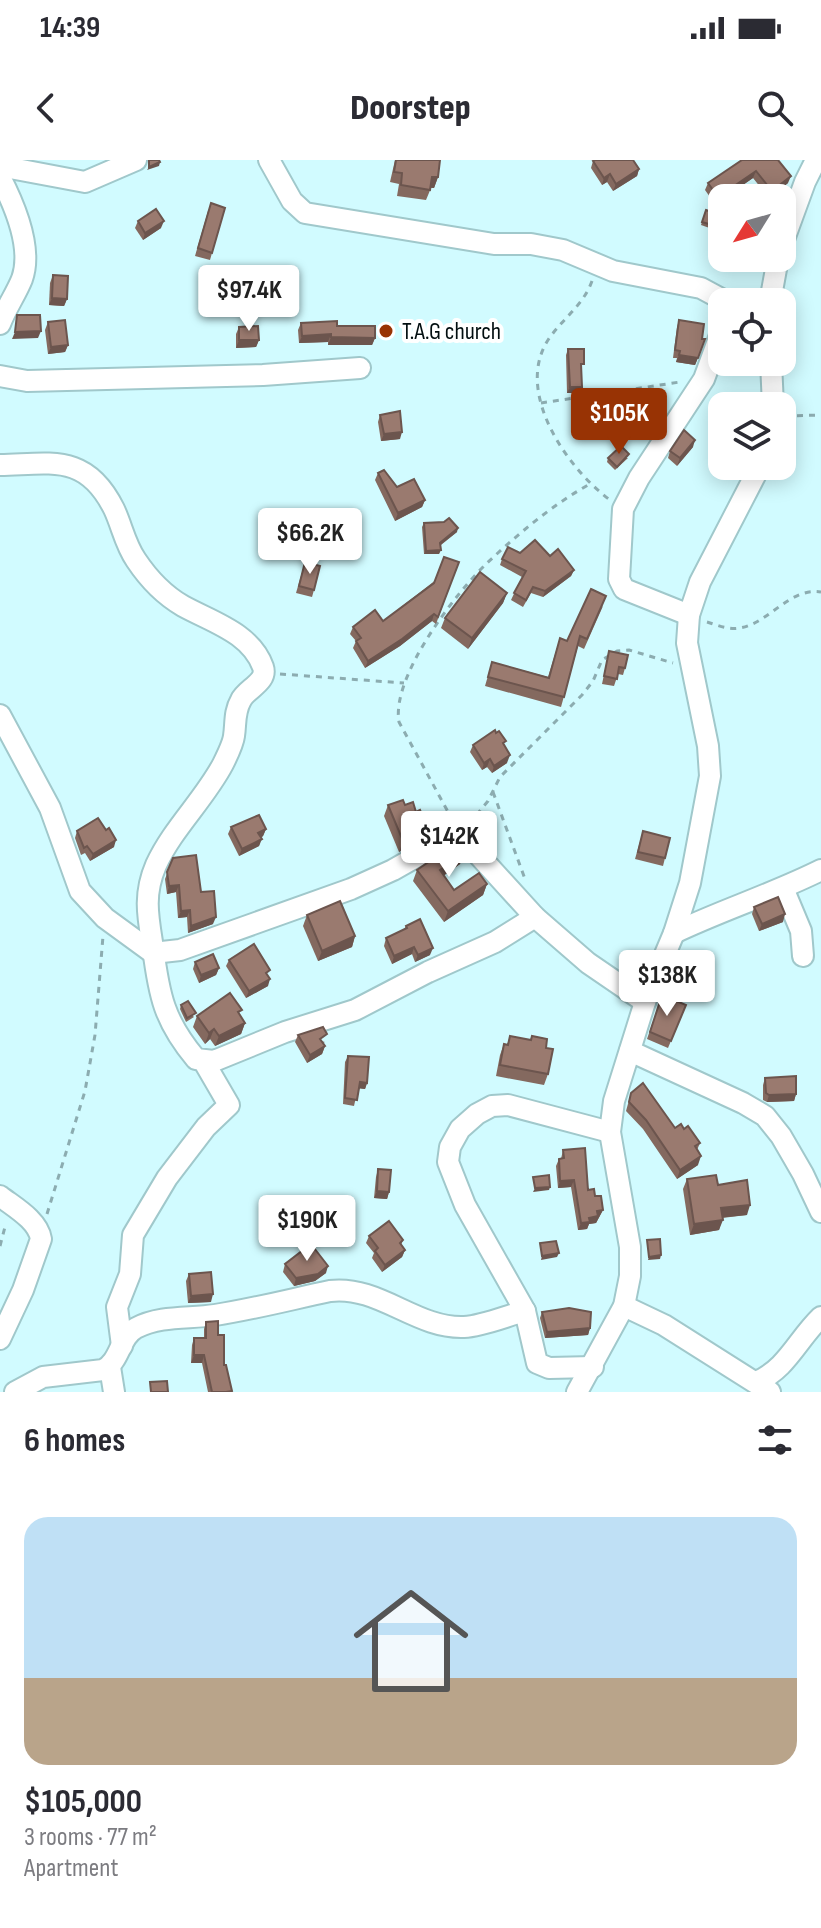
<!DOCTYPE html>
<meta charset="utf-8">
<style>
:root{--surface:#fff;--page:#f7f7f7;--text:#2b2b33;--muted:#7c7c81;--line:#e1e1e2;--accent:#983304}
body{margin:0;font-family:"Sofia Sans Condensed",sans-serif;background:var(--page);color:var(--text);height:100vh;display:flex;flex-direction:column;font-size:30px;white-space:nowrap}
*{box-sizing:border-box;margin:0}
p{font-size:26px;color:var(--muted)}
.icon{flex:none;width:44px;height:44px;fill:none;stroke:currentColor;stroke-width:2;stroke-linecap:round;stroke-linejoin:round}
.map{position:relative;height:1232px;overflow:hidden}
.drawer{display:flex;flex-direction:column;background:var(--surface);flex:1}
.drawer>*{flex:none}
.needle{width:52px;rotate:233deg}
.buttons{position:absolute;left:708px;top:24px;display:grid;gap:16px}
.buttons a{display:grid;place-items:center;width:88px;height:88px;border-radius:16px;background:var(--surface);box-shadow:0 4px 20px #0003;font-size:40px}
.price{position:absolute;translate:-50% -68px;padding:0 18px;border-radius:8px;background:#fff;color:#222;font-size:26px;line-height:52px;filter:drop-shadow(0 2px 4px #0008)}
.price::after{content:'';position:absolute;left:50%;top:48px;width:24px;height:18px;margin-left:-12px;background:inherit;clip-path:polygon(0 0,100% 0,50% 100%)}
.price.current{background:var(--accent);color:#fff}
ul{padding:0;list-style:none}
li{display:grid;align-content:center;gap:16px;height:424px;padding:0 24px}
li+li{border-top:2px solid var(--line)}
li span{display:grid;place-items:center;height:248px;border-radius:24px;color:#555}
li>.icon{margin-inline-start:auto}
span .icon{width:144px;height:144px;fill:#fffc;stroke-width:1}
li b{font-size:34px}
h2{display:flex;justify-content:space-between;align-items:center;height:96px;padding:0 24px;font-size:34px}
.status{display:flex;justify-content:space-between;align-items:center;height:56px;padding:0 40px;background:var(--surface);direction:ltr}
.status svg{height:22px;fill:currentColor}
header{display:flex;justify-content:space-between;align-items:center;height:104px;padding:0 24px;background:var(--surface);font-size:36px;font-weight:800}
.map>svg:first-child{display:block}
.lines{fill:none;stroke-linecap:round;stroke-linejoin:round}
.minor-casing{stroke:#a0c8cb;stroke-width:24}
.path{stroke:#8cacb0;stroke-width:3;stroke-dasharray:6 6;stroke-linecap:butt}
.minor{stroke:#fff;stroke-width:20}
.wall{fill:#84695f}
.shaded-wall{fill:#6c554e}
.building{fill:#9a7a6f;stroke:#6c554e;stroke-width:2}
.poi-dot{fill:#983304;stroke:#fff;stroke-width:3}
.labels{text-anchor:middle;stroke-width:8;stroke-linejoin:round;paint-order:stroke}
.poi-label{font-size:24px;fill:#020e10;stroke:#fff;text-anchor:start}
</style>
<div class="status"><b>14:39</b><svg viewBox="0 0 49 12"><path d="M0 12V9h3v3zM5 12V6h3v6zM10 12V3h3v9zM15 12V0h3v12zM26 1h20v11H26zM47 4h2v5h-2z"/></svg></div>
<header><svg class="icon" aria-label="back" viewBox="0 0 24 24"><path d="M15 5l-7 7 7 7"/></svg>Doorstep<svg class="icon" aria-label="search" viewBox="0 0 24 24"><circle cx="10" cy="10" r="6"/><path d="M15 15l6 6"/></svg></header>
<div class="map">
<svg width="821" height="1232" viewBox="0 0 821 1232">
<rect width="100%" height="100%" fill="#d1fbff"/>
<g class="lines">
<defs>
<g id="minor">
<polyline points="269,0 292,41 305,53 494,84 531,84 563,90 613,111 701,128 727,142"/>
<polyline points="0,6 85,22 136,0"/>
<path d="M0,17C14,44 33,88 22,119C16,134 6,148 0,164"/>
<polyline points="782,85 805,22 816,0"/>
<polyline points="770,142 778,98"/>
<polyline points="771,202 773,246"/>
<polyline points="0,216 27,221 263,215 360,208"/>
<path d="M0,305C52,304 86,293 114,349C122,366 125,384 136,400C148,418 164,435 183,446C212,462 251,473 263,507C268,522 246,529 241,540C234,552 236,563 234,576C233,584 227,596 223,604C204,640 173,668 156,705C143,735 148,757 153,788C159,835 164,861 196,899L214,901L285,872L355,850L428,812L495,782L535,757"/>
<polyline points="689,455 624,429 619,419 623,349 639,318 704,219 722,170"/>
<polyline points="0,555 50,648 80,731 105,758 153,793 180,790 351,729 393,710 437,685 455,678 463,678 535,757 588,803 645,842"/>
<polyline points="783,728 801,771 803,796"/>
<path d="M674,773C722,750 773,734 821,710"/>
<polyline points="630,891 743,943 765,956 781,976 803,1014 821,1052"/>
<path d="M0,1036C14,1047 38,1060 41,1079L23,1130L0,1179"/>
<polyline points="624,1146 664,1165 770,1232"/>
<polyline points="122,1186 117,1147 130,1114 133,1075 167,1018 206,967 229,945 204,902"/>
<polyline points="110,1207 114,1232"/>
<polyline points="593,1207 549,1208 537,1203 525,1151 465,1045 448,1002 450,987 460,969 477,954 492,946 508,945 610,972"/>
<path d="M756,1222C787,1209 797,1180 821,1157"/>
<path d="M15,1232L43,1217L103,1210C121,1201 119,1177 136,1168C161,1155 189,1159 215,1155C254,1149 292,1139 330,1131C379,1125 416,1169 464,1167C483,1166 506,1156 525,1151"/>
<polyline points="577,1232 624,1146 630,1116 630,1087 610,972 614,941 645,842 674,773 690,723 710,616 708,586 687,483 689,455 700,422 760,306"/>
</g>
</defs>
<use href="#minor" class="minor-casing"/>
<g class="path">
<path d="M592,121C583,146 562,159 548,180C514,233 568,309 610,340"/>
<polyline points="541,243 680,222"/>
<polyline points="785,256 821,255"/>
<path d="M707,462C717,465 729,470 739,468C769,464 789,427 821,432"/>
<polyline points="280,514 404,523"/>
<polyline points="493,632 525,719"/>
<path d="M453,661L399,562C391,517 455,434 486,404C518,374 552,345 590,324"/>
<polyline points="469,664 488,641 500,617 582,535 593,521 602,500 617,491 629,490 673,503"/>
<polyline points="47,1054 85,931 95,875 103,776"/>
<polyline points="0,1086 6,1063"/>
</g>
<use href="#minor" class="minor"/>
</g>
<g class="wall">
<polygon points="395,0 440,0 438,17 434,28 431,28 426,40 397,36 399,24 390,22"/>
<polygon points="742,0 788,23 769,38 753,18 724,38 722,38 722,40 715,44 705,30 708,23"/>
<polygon points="593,1 639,9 637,16 613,31 607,22 602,25 591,8"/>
<polygon points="706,50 722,69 721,72 701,65"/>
<polygon points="208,51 212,93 210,100 195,96"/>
<polygon points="138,61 161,68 143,80 135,68"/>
<polygon points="53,115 67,139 64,146 49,145 50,123"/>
<polygon points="679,160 702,179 705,179 695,205 676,202 677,198 673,198 677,167"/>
<polygon points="48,162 68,185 65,192 48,194 45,170"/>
<polygon points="301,163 337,166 375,178 372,185 328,185 328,182 299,183 298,170"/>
<polygon points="239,167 259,180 256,187 236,188 236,174"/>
<polygon points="568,189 582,210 581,210 580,233 567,233 566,195"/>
<polygon points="380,255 400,279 381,281 378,262"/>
<polygon points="693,287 677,306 668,298 670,291"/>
<polygon points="608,298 628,298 615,310 607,302"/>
<polygon points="378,313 397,327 425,340 422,347 395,361 375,320"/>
<polygon points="329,355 344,372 332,375 328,359"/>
<polygon points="424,363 457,372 441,385 439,394 424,394 422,367"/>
<polygon points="520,393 550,396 574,410 571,416 543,437 531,433 523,447 511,440 522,417 500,405 502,399"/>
<polygon points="305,402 314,430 312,437 296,433"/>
<polygon points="459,402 436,464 432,461 400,486 365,508 353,488 356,481 350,474 353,467 383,461"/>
<polygon points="507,433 503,443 468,489 441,468 445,458"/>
<polygon points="603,446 584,489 578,486 561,547 485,526 492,502 548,517 560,478 567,481"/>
<polygon points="609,491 625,508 623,515 618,514 614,526 602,524"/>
<polygon points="473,585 505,586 507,603 492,613 487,607 482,610 470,592"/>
<polygon points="388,645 405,645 416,652 427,667 423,678 399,692 384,656"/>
<polygon points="231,667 266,669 263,676 261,678 259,686 239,696 228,674"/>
<polygon points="106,670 114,687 90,701 85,693 81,695 75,678 77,671"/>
<polygon points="643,671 665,698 663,706 635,699"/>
<polygon points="463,694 460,704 443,716 454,730 487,724 483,735 444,762 413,721 417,710"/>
<polygon points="173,698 201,732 213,764 188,773 187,757 178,758 176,732 167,734 165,719"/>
<polygon points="754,747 783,762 759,771 752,754"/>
<polygon points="307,755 355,776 352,787 318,801 303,766"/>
<polygon points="406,766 430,795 415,802 412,794 392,804 384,786 386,778 404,770"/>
<polygon points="229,800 268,816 268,826 246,838 226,806"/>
<polygon points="195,802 219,808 216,815 199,823 193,809"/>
<polygon points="662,835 686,845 668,888 647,879"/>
<polygon points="181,845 194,857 186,862 180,849"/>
<polygon points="240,855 245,863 241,874 215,886 210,879 205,884 193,867 197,856"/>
<polygon points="298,875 325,882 323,883 325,886 322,894 307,903 295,882"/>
<polygon points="510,876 546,888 548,914 544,925 496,916 500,895 504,884 507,885"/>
<polygon points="348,896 367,923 365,929 358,928 354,946 343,944 345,902"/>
<polygon points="765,918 796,934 794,941 767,942 763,940 763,925"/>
<polygon points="631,933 675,968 684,969 700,983 697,990 698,1005 677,1019 643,969 626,951"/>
<polygon points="563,990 588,1030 595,1036 603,1050 596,1063 589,1064 587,1069 578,1070 571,1027 558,1028 556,1006 559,999 561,999"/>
<polygon points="378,1009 389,1032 387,1039 374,1038 376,1017"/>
<polygon points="687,1019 718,1025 747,1055 722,1058 719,1070 690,1075 683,1029"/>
<polygon points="369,1076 403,1080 401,1085 405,1090 402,1097 382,1112 372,1098 374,1093 366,1083"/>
<polygon points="285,1104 326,1113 315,1121 294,1126 283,1112"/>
<polygon points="189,1114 211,1142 188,1143 186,1121"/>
<polygon points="542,1152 590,1168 588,1175 545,1178 540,1158"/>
<polygon points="206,1162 218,1175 224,1205 231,1232 208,1232 202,1203 191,1203 192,1185 194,1178 204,1178 204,1169"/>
</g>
<g class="shaded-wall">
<polygon points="160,2 159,6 147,10 149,7"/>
<polygon points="639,9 637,16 613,31 616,24"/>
<polygon points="756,11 753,18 724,38 722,38 722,40 715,44 718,37"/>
<polygon points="610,14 607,22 602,25 604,18"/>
<polygon points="791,16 788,23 769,38 772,31"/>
<polygon points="432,17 438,17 434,28 428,27"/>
<polygon points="164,61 161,68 143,80 145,73"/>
<polygon points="52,138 67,139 64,146 49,145"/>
<polygon points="41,171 38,178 12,179 15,172"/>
<polygon points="331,174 328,182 299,183 302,176"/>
<polygon points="331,177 375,178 372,185 328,185"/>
<polygon points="239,180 259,180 256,187 236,188"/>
<polygon points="68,185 65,192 48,194 51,187"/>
<polygon points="679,195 698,198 695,205 676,202"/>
<polygon points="570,227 582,227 580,233 567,233"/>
<polygon points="402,272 400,279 381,281 384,274"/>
<polygon points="695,280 693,287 677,306 680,298"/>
<polygon points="425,340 422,347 395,361 398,353"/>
<polygon points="345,368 344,372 332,375 334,372"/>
<polygon points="458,368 457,372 439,386 440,383"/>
<polygon points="441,390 439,394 424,394 426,391"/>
<polygon points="574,410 571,416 543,437 545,431"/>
<polygon points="507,433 503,443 468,489 472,478"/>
<polygon points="434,454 432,461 400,486 365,508 368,501"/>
<polygon points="510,595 507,603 492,613 494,606"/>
<polygon points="490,599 487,607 482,610 484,603"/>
<polygon points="427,667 423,678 399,692 403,681"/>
<polygon points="266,669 263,676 256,680 258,673"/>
<polygon points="262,679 259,686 239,696 242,689"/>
<polygon points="116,680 114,687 90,701 93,694"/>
<polygon points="463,694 460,704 436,721 440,710"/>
<polygon points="487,724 483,735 444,762 448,751"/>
<polygon points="179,725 176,732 167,734 169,726"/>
<polygon points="190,750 187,757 178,758 181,751"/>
<polygon points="785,754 783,762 759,771 762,764"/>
<polygon points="216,757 213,764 188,773 191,766"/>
<polygon points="355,776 352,787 318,801 322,791"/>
<polygon points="414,787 412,794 392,804 394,796"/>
<polygon points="433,788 430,795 415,802 418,795"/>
<polygon points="219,808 216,815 199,823 201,815"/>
<polygon points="270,819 268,826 246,838 249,831"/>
<polygon points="245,863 241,874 215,886 219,876"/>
<polygon points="214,869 210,879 205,884 209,873"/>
<polygon points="325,886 322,894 307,903 310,895"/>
<polygon points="360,922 367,923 365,929 357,928"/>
<polygon points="796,934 794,941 767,942 769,935"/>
<polygon points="701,996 698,1005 677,1019 680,1010"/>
<polygon points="574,1020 571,1027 558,1028 560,1021"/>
<polygon points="550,1027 549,1030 533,1032 535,1028"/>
<polygon points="377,1031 389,1032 387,1039 374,1038"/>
<polygon points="750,1045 747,1055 717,1058 721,1048"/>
<polygon points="603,1050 596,1063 589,1064 587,1069 578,1070 581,1063 597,1051"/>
<polygon points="723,1060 719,1070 690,1075 694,1064"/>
<polygon points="405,1090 402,1097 382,1112 385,1105"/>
<polygon points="559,1093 557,1097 541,1100 542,1096"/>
<polygon points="661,1095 660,1099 648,1100 649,1097"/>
<polygon points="328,1106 326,1113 315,1121 294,1126 296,1118"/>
<polygon points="213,1134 211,1142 188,1143 191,1136"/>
<polygon points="590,1168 588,1175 545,1178 547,1172"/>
<polygon points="194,1195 204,1195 202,1203 191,1203"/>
</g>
<g class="building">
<polygon points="149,0 159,0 160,2 149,7"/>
<polygon points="396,0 440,0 438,17 432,17 430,30 401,25 402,13 394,12"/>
<polygon points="595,0 633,0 639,9 616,24 610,14 604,18 593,1"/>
<polygon points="742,0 778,0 791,16 772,31 756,11 718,37 708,23"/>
<polygon points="211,43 225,48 212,93 198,88"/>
<polygon points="156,49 164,61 145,73 138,61"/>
<polygon points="706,50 722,56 722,68 702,62"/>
<polygon points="53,115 68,116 67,139 52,138"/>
<polygon points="17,155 40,155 41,171 15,172"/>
<polygon points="65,160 68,185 51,187 48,162"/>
<polygon points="679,160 704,164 702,179 705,179 698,198 679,195 680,191 675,190"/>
<polygon points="337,161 337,166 375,166 375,178 331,177 331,174 302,176 301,163"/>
<polygon points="258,166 259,180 239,180 239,167"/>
<polygon points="568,189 584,189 584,204 581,204 582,227 570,227"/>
<polygon points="400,251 402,272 384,274 380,255"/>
<polygon points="684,270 695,280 680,298 670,291"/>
<polygon points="621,286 629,294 617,307 608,298"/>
<polygon points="384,310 397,327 414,319 425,340 398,353 378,313"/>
<polygon points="341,352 345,368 334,372 329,355"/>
<polygon points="449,358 458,368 440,383 441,390 426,391 424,363 444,362"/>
<polygon points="535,380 550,396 558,389 574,410 545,431 533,427 526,440 514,433 526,411 502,399 508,387 520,393"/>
<polygon points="444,397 459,402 438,457 434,454 402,479 368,501 356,481 361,478 353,467 375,450 383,461 434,423"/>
<polygon points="305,402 320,406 314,430 299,426"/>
<polygon points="480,412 507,433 472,478 445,458"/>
<polygon points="591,429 606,436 587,479 580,476 564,537 488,517 492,502 549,518 560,478 567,481"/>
<polygon points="609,491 628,495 625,508 619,507 617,519 604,516"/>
<polygon points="495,570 496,573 499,571 506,581 503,583 510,595 494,606 490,599 484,603 473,585"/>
<polygon points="403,640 405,645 413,642 416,652 420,650 427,667 403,681 388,645"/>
<polygon points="259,655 266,669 258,673 262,679 242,689 231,667"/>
<polygon points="98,658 106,670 109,668 116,680 93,694 87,686 84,688 77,671"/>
<polygon points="643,671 670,678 665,698 638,692"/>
<polygon points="456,683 463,694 440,710 454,730 479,713 487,724 448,751 417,710"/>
<polygon points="196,695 201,732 214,731 216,757 191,766 190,750 181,751 179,725 169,726 167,712 173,698"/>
<polygon points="778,737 785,754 762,764 754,747"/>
<polygon points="340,741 355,776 322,791 307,755"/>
<polygon points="420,759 433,788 418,795 414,787 394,796 386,778 407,768 406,766"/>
<polygon points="254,784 270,810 266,813 270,819 249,831 229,800"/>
<polygon points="213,794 219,808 201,815 195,802"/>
<polygon points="230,833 242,850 238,852 245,863 219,876 214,869 209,873 197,856"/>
<polygon points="662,835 686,845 671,881 650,872"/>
<polygon points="188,841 196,853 187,858 181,845"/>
<polygon points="323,867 327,874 320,879 325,886 310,895 298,875"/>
<polygon points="510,876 531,880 532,876 547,879 546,888 553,889 548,914 500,905 504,884 508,885"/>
<polygon points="348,896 369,897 367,923 360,922 357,940 345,938"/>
<polygon points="796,916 796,934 769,935 766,933 765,918"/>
<polygon points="643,923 675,968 681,964 684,969 688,966 700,983 695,986 701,996 680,1010 646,960 629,942 631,933"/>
<polygon points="585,988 588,1030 594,1029 595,1036 601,1036 603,1050 597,1051 598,1056 589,1058 590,1062 581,1063 574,1020 560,1021 559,999 564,998 563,990"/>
<polygon points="378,1009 391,1010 389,1032 377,1031"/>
<polygon points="549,1015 550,1027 535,1028 533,1017"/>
<polygon points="716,1015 718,1025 747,1020 750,1045 721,1048 723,1060 694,1064 687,1019"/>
<polygon points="389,1061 403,1080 400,1083 405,1090 385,1105 375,1091 378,1088 369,1076"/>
<polygon points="660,1079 661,1095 649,1097 647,1080"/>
<polygon points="556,1081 559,1093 542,1096 540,1083"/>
<polygon points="311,1084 328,1106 318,1114 296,1118 285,1104"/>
<polygon points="211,1112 213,1134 191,1136 189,1114"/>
<polygon points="569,1148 591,1152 590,1168 547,1172 542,1152"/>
<polygon points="218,1161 218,1175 224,1175 224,1205 226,1205 232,1231 226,1232 212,1232 204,1195 194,1195 194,1178 206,1178 206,1162"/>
<polygon points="167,1221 168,1232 151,1232 150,1222"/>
</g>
<circle class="poi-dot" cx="386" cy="171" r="8"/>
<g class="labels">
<g class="poi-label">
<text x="402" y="179">T.A.G church</text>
</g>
</g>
</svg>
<div class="buttons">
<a><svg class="needle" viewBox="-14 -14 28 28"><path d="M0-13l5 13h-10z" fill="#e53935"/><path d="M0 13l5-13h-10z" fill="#7c7c81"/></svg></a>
<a><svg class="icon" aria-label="locate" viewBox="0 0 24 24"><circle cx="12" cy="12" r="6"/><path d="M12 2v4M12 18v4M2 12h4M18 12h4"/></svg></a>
<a><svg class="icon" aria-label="layers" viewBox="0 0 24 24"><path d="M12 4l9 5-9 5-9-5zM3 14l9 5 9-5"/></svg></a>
</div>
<b class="price" style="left:249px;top:173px">$97.4K</b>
<b class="price current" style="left:619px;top:296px">$105K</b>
<b class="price" style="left:310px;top:416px">$66.2K</b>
<b class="price" style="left:449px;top:719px">$142K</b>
<b class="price" style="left:667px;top:858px">$138K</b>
<b class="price" style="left:307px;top:1103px">$190K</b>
</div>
<section class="drawer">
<h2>6 homes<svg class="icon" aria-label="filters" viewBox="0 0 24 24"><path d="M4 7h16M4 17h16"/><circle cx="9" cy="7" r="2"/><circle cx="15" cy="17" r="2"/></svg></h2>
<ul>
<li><span style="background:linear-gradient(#bfe0f5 65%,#b9a48a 0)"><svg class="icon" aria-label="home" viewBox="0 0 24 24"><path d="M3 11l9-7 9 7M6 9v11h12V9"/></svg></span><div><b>$105,000</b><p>3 rooms · 77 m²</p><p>Apartment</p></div></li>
</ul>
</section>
